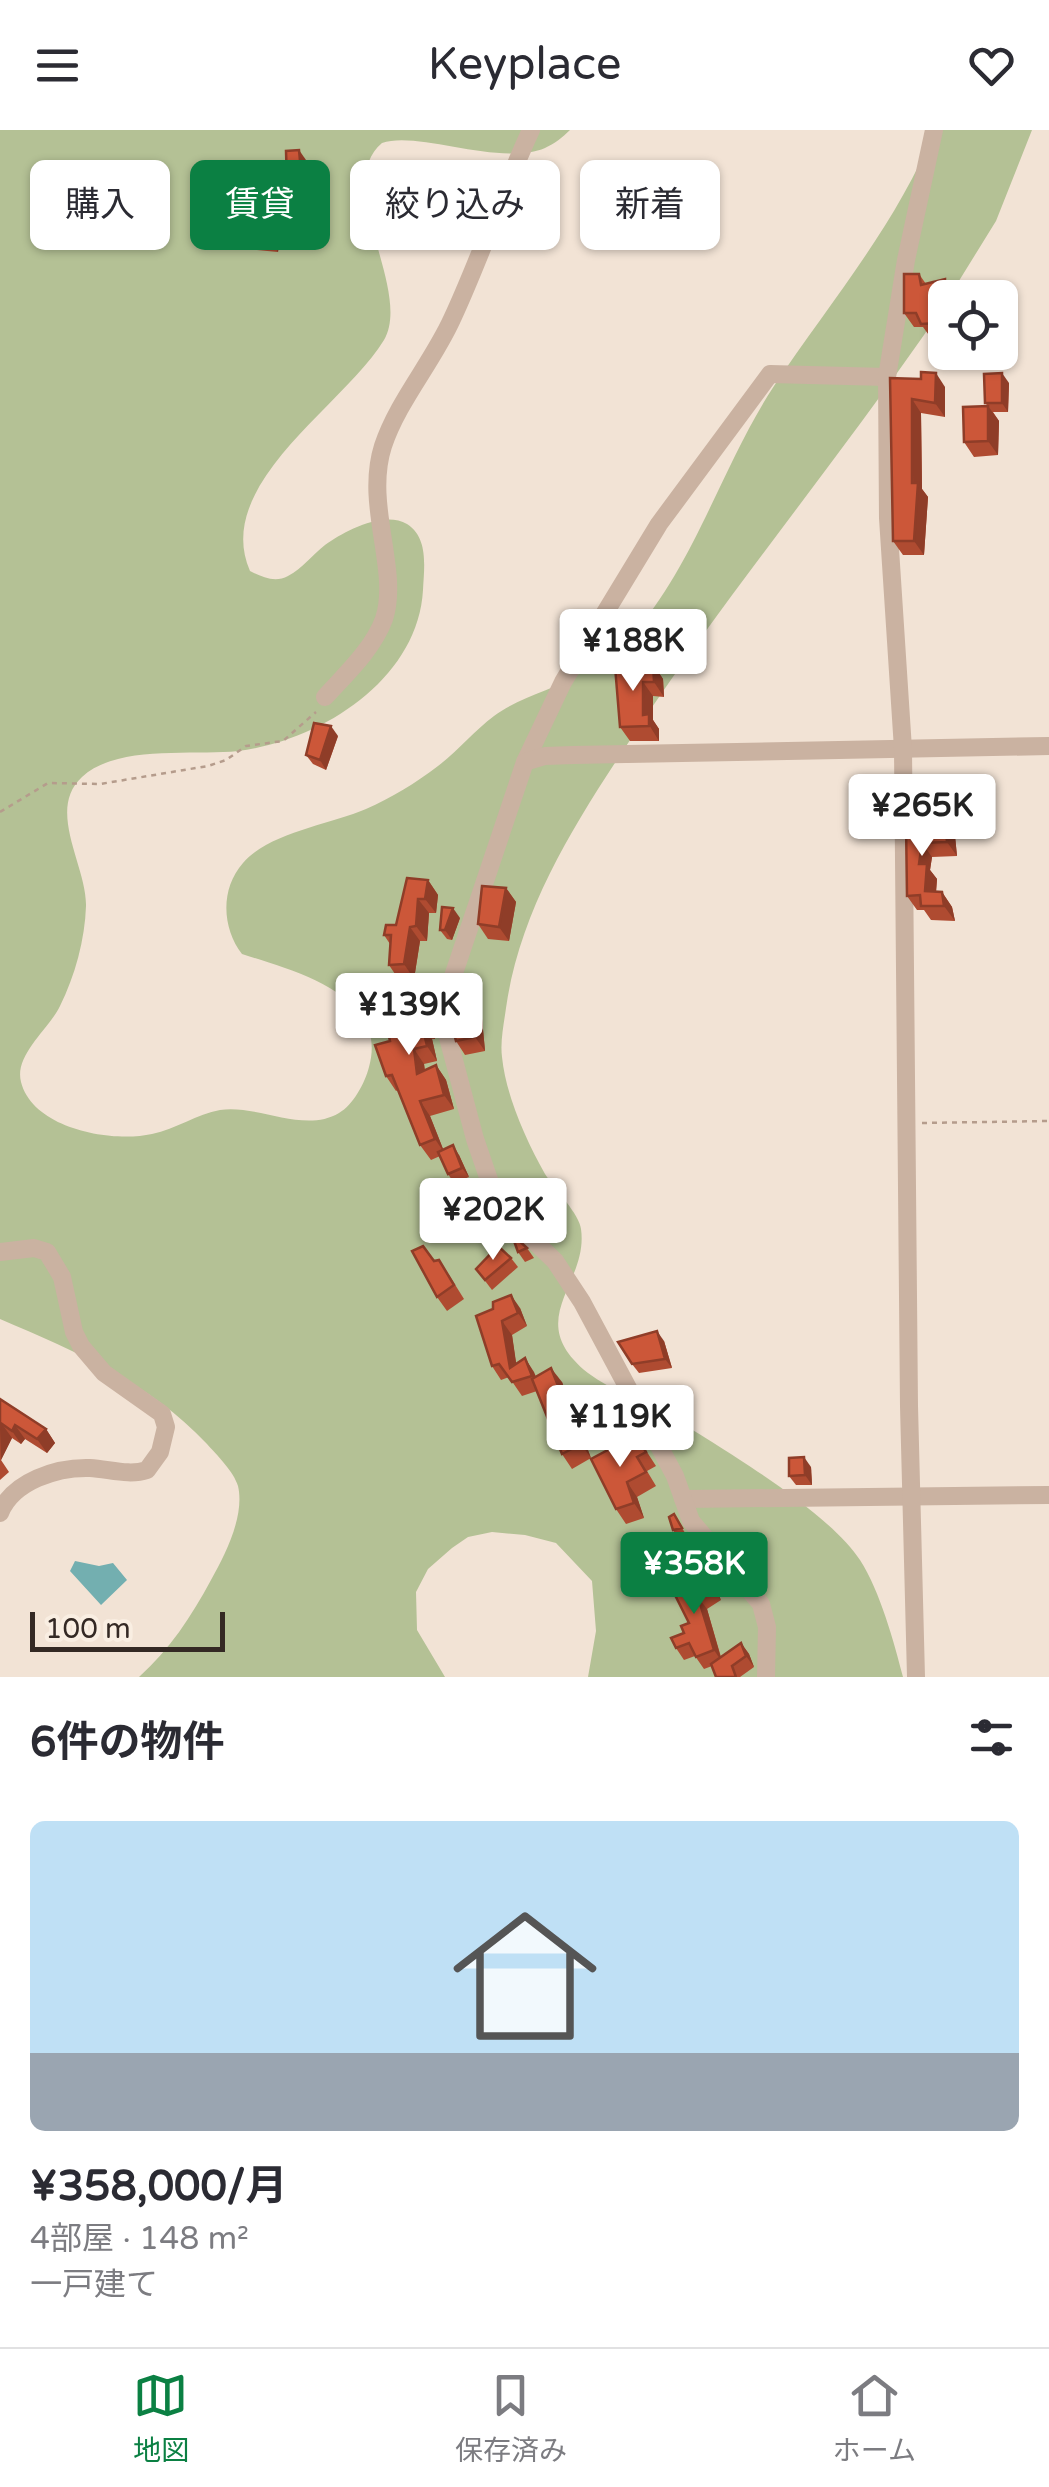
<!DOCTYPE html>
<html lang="ja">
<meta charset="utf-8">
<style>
:root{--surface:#fff;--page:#f7f7f7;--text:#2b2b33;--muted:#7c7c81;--line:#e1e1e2;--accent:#0b8043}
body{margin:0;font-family:"Varela Round","Noto Sans JP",sans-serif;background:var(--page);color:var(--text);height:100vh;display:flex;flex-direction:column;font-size:38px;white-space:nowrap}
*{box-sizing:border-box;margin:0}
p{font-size:32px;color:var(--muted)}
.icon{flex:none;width:55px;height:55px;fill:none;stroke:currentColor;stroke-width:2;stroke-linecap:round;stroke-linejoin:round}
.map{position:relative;height:1547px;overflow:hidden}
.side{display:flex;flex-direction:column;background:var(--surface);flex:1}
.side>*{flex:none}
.banner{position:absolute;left:30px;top:30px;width:990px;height:90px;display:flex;gap:20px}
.controls{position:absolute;left:928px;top:150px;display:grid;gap:20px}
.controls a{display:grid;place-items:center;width:90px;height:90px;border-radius:15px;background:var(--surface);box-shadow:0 2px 8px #0004;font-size:50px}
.scale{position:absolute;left:30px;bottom:25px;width:195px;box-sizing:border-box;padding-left:10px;border:5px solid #342924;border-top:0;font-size:28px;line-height:35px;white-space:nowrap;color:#342924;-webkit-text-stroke:8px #f9eee2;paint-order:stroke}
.price{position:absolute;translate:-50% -85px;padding:0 22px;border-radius:10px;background:#fff;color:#222;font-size:32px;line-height:65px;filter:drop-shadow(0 2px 5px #0008)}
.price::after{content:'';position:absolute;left:50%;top:60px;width:30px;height:22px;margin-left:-15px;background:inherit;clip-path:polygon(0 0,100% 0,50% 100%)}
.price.current{background:var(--accent);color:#fff}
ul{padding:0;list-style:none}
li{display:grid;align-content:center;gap:20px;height:530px;padding:0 30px}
li span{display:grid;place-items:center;height:310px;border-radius:15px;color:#555}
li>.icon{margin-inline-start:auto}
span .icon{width:180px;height:180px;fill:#fffc;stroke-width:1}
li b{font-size:42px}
h2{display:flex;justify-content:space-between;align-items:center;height:120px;padding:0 30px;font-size:42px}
.pill{padding:0 35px;border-radius:15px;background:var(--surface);box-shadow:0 2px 8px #0004;font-size:35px;line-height:90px}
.pill.current{background:var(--accent);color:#fff}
header{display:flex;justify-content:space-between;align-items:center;height:130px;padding:0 30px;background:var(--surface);font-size:45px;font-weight:600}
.tabs{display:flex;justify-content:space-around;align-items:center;height:140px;border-top:2px solid var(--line);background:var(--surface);font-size:28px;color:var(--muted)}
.tabs a{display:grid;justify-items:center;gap:5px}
.tabs .current{color:var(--accent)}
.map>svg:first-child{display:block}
.green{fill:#b4c195}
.water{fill:#73afb0}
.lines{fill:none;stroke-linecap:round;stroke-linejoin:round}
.path{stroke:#b59c8c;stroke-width:2.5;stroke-dasharray:5 5;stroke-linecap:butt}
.minor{stroke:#cab2a1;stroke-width:18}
.wall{fill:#af4b31}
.shaded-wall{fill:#8f3d28}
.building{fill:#cc5739;stroke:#8f3d28;stroke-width:2.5}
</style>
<header><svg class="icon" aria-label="menu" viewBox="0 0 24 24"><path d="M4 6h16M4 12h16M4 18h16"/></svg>Keyplace<svg class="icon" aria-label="heart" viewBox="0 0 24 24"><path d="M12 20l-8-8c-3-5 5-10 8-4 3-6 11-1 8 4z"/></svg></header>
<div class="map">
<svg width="1049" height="1547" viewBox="0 0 1049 1547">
<rect width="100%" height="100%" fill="#f2e3d5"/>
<path class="green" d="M0,0H570C563,7 554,14 545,18C501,37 417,0 382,13C332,55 413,160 384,210C344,276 212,354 250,441C262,447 275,453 288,446C302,439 313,424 325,415C344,401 384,380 407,394C429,408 424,438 423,460C418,550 320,611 238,621C194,626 117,614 82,647C46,680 87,736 86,776C85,809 75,846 60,876C49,899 14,925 21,952C33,999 112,1013 152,1004C176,999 197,984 220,980C257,974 304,1004 339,983C353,975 365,953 369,937C389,865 295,841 242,824C222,798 220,759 243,733C270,702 329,695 366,679C391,668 416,653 438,636C458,621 474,601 494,586C521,566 555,560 582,542C599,531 618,520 631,506C694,437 722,335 774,256C831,171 896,95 935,0H1032L996,91L949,167L945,168V173L924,205C832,337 730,461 640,595C583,681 521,772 506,878C504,893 500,911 502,927C506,966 526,1010 545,1044C554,1058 580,1085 581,1099C589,1155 521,1189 588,1243C611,1261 643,1269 669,1285C721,1318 827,1380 860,1430C880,1461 894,1512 903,1547H588L596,1501L592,1451L556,1413L525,1405L492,1402L468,1407L452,1418L428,1439L416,1462L417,1500L445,1547H139C170,1519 191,1487 211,1450C225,1425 245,1386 238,1356C234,1342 217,1325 207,1314C149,1252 77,1222 0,1189Z"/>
<polygon class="water" points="75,1431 99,1436 113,1433 127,1450 101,1475 70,1441"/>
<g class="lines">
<g class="path">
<polyline points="0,682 48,653 100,654 208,636 226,630 246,616 283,611 316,582"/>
<polyline points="922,993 1049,991"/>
</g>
<g class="minor">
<path d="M325,567C346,544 373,519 384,489C400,440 364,375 383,316C398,271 432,233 452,189C481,127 502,62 531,0"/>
<polyline points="525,632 563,552 659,394 770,244 887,247"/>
<path d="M0,1122L34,1118L47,1122L62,1147L74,1202L81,1216L104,1243L162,1284L166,1297L160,1322L147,1340C129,1346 109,1339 90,1338C57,1337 13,1351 0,1383"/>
<polyline points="683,1369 1049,1365"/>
<polyline points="766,1547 767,1497 761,1474 691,1391 675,1346 582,1172 555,1131 498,1076 475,1009 443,889 444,873 525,632 545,626 573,625 1049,616"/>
<polyline points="916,1547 909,1276 903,619 888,388 887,247 906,130 934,0"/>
</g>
</g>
<g class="wall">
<polygon points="306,30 309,62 294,62 287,53"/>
<polygon points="276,43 286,57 278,122 257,120 247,106"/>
<polygon points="919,144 926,154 956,164 956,168 945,168 945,208 931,208 923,197 914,197 904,183"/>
<polygon points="890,248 945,257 945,287 921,283 922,359 928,367 924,425 903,425 893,411"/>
<polygon points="1009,253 1008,282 993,282 999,291 998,325 974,327 964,312 988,276 985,273"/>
<polygon points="653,534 663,549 664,567 653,566 653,590 659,599 659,611 630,611 620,597"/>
<polygon points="338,606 326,640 313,634 306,625"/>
<polygon points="906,692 945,692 955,706 957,726 932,727 930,740 937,749 936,762 942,762 952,777 955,791 931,790 924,780 917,780 907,766"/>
<polygon points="428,750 438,765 436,783 429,783 427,811 420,811 414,849 399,850 389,835 390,814 384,805 396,795"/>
<polygon points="506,758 516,772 509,811 488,809 478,794"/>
<polygon points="460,788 452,810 447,809 440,800"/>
<polygon points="420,854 430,868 435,909 432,909 437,931 424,934 425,941 436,935 446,950 454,979 430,986 443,1019 459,1025 469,1047 454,1053 448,1044 440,1026 431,1030 420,1015 398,960 396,961 386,946 390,911 402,866"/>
<polygon points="469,873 470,876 482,889 485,921 465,925 456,911"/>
<polygon points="527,1118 534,1128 525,1132 518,1122"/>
<polygon points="511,1128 518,1137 492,1160 476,1139"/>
<polygon points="434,1131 449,1145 464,1169 447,1181 437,1167"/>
<polygon points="520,1178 527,1196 512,1205 516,1234 525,1228 536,1247 562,1252 591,1328 572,1339 562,1324 537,1261 522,1266 509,1247 501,1250 492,1236 476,1186"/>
<polygon points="664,1211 672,1238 639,1243 632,1234"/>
<polygon points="0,1269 46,1299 55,1313 47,1323 25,1309 21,1314 12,1308 1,1330 9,1342 0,1350"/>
<polygon points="636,1305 656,1336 647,1341 656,1356 637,1367 644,1388 626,1394 616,1379"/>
<polygon points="811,1337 812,1355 796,1355 789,1346"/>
<polygon points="674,1384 685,1403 676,1405 673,1400"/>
<polygon points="664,1404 671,1413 687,1449 672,1455 665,1445"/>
<polygon points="714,1456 721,1470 707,1479 721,1527 741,1513 749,1524 754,1537 740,1547 716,1547 712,1536 704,1539 695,1526 684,1530 676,1518 689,1493 673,1461"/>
</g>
<g class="shaded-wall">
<polygon points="299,20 306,30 309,62 302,52"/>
<polygon points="276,43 286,57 278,122 268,107"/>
<polygon points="945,149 956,164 956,168 949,168 945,162"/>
<polygon points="935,163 945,177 945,204 938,193"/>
<polygon points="936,243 945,257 945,287 935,273"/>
<polygon points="1002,243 1009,253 1008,282 1002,273"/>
<polygon points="912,269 921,283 922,359 928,367 924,425 914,411"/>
<polygon points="988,276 999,291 998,325 988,311"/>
<polygon points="653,534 663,549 664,567 654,552"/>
<polygon points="643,552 653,566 653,590 659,599 659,611 643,585"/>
<polygon points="331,596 338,606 326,640 320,630"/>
<polygon points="945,692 955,706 957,726 947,712"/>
<polygon points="922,713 932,727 930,740 937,749 935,775 925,761 919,734"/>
<polygon points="428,750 438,765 436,783 425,769"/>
<polygon points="506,758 516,772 509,811 499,797"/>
<polygon points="942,762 952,777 955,791 944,776"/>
<polygon points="418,769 429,783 427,811 416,796"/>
<polygon points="453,778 460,788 452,810 445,800"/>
<polygon points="410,797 420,811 414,849 404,834"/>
<polygon points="420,854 430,868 435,909 425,894"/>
<polygon points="460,859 469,873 472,890 463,876"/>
<polygon points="473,875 482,889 485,921 475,907"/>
<polygon points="422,895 432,909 437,931 427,916"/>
<polygon points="414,919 424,934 427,959 417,944"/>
<polygon points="436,935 446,950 454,979 444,965"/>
<polygon points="420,971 430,986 445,1024 435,1009"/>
<polygon points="453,1015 459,1025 469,1047 462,1038"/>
<polygon points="511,1165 520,1178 527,1196 518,1183"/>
<polygon points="502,1191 512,1205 519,1252 510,1238"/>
<polygon points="657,1201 664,1211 672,1238 665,1229"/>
<polygon points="525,1228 534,1242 541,1259 532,1246"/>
<polygon points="551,1238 562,1252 591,1328 581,1314"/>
<polygon points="2,1294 12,1308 1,1330 0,1299"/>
<polygon points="15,1295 25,1309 21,1314 12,1301"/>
<polygon points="46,1299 55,1313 47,1323 37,1309"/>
<polygon points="804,1327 811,1337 812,1355 805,1345"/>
<polygon points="627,1352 637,1367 644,1388 634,1373"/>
<polygon points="664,1404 671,1413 687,1449 680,1440"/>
<polygon points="706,1444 714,1456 721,1470 712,1458"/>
<polygon points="698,1467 707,1479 722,1532 714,1520"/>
<polygon points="741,1513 749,1524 754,1537 746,1526"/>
</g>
<g class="building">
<polygon points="299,20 302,52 287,53 286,21"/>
<polygon points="252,43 276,43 268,107 247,106"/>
<polygon points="904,144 919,144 921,155 945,149 945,162 935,163 938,193 921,194 916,183 904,183"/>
<polygon points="921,242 936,243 935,273 912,269 912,353 918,353 914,411 893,411 890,248 921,249"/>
<polygon points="1002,243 1002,273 985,273 984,244"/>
<polygon points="988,276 988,311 964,312 963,277"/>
<polygon points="653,534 654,552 643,552 643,585 649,584 649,596 620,597 615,536"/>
<polygon points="314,593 331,596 320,630 306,625"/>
<polygon points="906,692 945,692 947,712 922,713 919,734 927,734 925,761 942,762 944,776 921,776 920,765 907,766"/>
<polygon points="407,748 428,750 425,769 418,769 416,796 410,797 404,834 389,835 391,805 384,805 386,795 396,795"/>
<polygon points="482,756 506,758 499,797 478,794"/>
<polygon points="442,777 453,778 445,800 440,800"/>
<polygon points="420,854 425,894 422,895 427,916 414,919 417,944 436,935 444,965 420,971 435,1009 420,1015 392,945 386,946 375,915 390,911 381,873 402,866 403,859"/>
<polygon points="460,859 463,876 473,875 475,907 456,911 447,877 448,860"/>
<polygon points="453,1015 462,1038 448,1044 438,1022"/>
<polygon points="515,1107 527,1118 518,1122 513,1108"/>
<polygon points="423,1116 434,1131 439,1130 454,1155 437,1167 412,1121"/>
<polygon points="498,1116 511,1128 485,1150 476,1139"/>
<polygon points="511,1165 518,1183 502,1191 510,1238 525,1228 532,1246 512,1252 499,1234 492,1236 476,1186 493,1179 493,1172"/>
<polygon points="657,1201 665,1229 632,1234 618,1212"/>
<polygon points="551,1238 581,1314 562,1324 532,1249"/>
<polygon points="0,1269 46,1299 37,1309 15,1295 12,1301 2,1294 0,1299"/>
<polygon points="636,1305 646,1322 637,1327 646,1342 627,1352 634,1373 616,1379 591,1329"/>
<polygon points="804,1327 805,1345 789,1346 789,1328"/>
<polygon points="674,1384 682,1398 673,1400 669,1387"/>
<polygon points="664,1404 680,1440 665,1445 649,1408"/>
<polygon points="706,1444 712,1458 698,1467 714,1520 696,1527 689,1513 676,1518 671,1508 684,1503 681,1496 689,1493 673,1461"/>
<polygon points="741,1513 746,1526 732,1536 736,1547 716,1547 711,1534"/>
</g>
</svg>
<div class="controls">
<a><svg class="icon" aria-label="locate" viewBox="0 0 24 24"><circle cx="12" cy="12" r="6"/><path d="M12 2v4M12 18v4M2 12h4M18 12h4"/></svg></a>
</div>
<div class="scale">100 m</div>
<b class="price" style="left:633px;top:564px">¥188K</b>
<b class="price" style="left:922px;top:729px">¥265K</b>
<b class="price" style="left:409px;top:928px">¥139K</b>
<b class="price" style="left:493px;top:1133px">¥202K</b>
<b class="price" style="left:620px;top:1340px">¥119K</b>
<b class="price current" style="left:694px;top:1487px">¥358K</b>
<div class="banner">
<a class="pill">購入</a>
<a class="pill current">賃貸</a>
<a class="pill">絞り込み</a>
<a class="pill">新着</a>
</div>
</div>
<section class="side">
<h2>6件の物件<svg class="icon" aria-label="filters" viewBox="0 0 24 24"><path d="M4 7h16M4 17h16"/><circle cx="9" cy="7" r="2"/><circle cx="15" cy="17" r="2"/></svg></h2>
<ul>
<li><span style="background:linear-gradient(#bfe0f5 75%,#9aa5b1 0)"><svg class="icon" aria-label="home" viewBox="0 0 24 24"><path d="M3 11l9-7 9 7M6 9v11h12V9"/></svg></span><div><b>¥358,000/月</b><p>4部屋 · 148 m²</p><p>一戸建て</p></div></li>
</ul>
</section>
<nav class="tabs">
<a class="current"><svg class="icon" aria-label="map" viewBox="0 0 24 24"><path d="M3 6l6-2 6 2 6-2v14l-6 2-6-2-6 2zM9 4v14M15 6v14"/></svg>地図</a>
<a><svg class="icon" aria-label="saved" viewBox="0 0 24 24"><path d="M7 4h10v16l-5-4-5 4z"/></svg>保存済み</a>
<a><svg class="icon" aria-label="home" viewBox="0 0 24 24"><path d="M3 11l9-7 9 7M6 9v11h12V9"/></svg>ホーム</a>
</nav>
